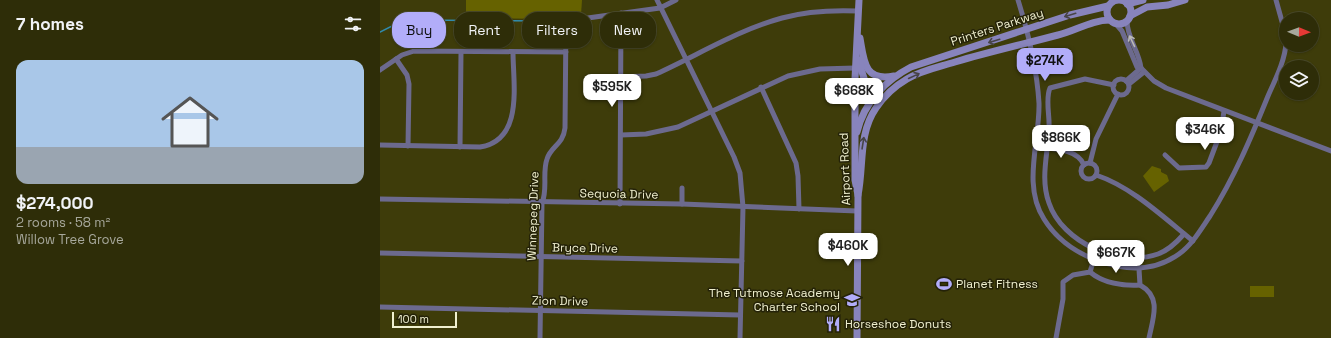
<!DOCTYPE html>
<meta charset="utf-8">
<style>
:root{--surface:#2e2d08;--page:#3a3916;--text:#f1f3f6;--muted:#a7a89c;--line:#494929;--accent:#b2adf9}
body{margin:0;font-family:"Space Grotesk",sans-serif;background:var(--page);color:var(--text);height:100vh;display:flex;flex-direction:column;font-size:15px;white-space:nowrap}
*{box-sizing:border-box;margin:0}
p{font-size:13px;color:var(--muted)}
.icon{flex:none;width:22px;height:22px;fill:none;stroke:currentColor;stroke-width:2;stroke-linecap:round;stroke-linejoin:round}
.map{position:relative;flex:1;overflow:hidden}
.side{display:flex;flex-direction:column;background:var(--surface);width:380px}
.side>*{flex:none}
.hud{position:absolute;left:12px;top:12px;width:380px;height:36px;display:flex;gap:8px}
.needle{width:26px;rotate:91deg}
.fabs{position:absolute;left:899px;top:12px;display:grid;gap:8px}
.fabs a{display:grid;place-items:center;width:40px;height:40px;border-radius:50%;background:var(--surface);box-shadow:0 1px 3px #0004,0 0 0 1px var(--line);font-size:20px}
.scale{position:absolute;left:12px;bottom:10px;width:65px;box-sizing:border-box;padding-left:4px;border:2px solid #f0f0cf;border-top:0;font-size:11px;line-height:14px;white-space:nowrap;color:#f0f0cf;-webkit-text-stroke:3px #242208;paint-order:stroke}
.price{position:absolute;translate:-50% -34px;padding:0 9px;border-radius:8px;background:#fff;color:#222;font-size:13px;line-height:26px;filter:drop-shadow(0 1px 2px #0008)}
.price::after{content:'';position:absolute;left:50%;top:24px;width:12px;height:9px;margin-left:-6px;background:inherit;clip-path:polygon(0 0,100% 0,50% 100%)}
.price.selected{background:var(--accent);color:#111}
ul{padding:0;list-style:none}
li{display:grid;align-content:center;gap:8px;height:212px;padding:0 16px}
li span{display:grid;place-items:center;height:124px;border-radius:12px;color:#555}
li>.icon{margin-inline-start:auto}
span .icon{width:72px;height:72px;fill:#fffc;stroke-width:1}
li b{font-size:17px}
h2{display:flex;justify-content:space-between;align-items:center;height:48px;padding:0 16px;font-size:17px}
.pill{padding:0 14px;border-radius:16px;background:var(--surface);box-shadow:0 1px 3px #0004,0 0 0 1px var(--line);font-size:14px;line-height:36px}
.pill.selected{background:var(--accent);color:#111}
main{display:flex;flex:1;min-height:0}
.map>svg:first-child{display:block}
.green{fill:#666200}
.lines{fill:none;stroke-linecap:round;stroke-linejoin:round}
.stream{stroke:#318bac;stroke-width:1.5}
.minor{stroke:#6c6a8e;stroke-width:5}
.secondary{stroke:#8884bc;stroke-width:7}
.oneway{stroke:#474447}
.oneway2{stroke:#bbbab5}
.labels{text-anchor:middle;stroke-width:3;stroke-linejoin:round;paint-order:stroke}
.street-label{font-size:12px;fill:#f0f0cf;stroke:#242208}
.poi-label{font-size:12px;fill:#f0f0cf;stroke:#242208;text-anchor:start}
</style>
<main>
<section class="side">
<h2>7 homes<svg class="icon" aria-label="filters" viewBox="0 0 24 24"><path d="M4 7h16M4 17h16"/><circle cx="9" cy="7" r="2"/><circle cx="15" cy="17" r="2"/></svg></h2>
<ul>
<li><span style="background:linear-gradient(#a9c7e8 70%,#9aa5b1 0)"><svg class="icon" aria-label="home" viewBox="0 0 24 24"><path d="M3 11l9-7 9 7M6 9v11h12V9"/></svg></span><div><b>$274,000</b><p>2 rooms · 58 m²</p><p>Willow Tree Grove</p></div></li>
</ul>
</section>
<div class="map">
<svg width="951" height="338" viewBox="0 0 951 338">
<rect width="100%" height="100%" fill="#3e3c0a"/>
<g class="green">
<polygon points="86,0 202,0 201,15 175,19 86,18"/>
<polygon points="772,166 781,169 781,172 787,175 789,181 774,192 763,176"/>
<rect x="870" y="286" width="24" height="11"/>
</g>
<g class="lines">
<polyline class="stream" points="0,32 20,22 33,20 183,21"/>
<g class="minor">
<polyline points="277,0 354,157 360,173 363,207 360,338"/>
<path d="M638,0C648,32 657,70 659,103C660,141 642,185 664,219C677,240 696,253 719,261C747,271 774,272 799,254C812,245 821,229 830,216C854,178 871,138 888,96C895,80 905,61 906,43"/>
<polyline points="732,0 732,2"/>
<polyline points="896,0 906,36"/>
<path d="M747,21C747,38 759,51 761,68"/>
<polyline points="736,24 742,31 757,67 761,68 774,81 786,88 951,151"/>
<polyline points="16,59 27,75 29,84 28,146"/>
<polyline points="0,70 22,55 34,51 186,52"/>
<path d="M240,77L266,76L276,74C318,55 358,30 402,18C427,11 453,10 478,11"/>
<circle cx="741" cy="87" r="8"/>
<polyline points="746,81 761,68"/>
<polyline points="749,84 764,72"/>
<path d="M734,85L705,79L670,88C665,99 670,116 669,128C668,154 660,178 669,203C682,242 739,268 778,254C789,250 797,242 804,234"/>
<polyline points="381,87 416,163 418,176 419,209"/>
<polyline points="241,135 266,134 298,127 408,76 440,69 475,68"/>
<path d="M0,145L100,147C144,140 133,84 133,52"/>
<polyline points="80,147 81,52"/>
<path d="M656,147C672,149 697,148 704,165"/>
<polyline points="785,155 799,168 826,167 829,163 841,131 844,111"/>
<polyline points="710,163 716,139 738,94"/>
<circle cx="709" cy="171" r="8"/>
<path d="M716,175C752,187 783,217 813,241"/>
<polyline points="0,199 302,204 477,211"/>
<polyline points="240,204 241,13"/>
<polyline points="302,204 302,188"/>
<polyline points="0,253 362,261"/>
<path d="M759,269L760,285C782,297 773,318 769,338"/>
<path d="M710,272C723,283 743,286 760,285"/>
<polyline points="0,307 360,315"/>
<path d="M160,338L162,203C168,189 162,173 167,159C171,146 183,145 185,128L186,21L280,8L296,0"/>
<polyline points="676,338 683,299 683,282 693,275 710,272 714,259"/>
</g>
<g class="secondary">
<circle cx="739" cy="12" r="12"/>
<polyline points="747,4 763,0"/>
<polyline points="750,16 767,7 788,5 805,0"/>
<path d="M480,38C484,61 484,82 514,76"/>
<polyline points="480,60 481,69 486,84"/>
<polyline points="483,80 500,96"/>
<path d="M477,132C484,102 506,80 531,67L690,15L728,6"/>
<path d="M478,195C484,166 478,134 496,108C504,96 515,86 527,79C542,70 559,67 575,62C609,52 644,44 678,35C696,31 711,20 730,20"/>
<polyline points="477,338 478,195 475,180 475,79 479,0"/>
</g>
</g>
<defs><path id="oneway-shaft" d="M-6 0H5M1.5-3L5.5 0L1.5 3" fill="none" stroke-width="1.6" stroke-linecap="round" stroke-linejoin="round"/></defs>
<g class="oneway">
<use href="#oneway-shaft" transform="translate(690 15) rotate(163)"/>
<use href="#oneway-shaft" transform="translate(614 41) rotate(163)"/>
<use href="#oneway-shaft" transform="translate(534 76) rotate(-25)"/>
<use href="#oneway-shaft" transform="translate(483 143) rotate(-81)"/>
</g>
<use class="oneway2" href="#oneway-shaft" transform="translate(752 41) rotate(-115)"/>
<defs>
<symbol id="stadium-bare" viewBox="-9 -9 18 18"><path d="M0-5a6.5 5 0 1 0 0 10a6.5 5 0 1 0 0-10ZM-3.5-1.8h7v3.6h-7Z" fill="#b2adf9" stroke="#242208" stroke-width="2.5" paint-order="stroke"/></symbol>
<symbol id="school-bare" viewBox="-9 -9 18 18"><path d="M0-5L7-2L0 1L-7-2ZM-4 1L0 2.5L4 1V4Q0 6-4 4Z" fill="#b2adf9" stroke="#242208" stroke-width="2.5" paint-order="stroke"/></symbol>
<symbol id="restaurant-bare" viewBox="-9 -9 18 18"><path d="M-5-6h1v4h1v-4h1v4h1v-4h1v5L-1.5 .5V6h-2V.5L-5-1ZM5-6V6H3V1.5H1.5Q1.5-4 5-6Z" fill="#b2adf9" stroke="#242208" stroke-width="2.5" paint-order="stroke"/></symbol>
</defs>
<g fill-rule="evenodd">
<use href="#stadium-bare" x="553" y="273" width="22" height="22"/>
<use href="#school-bare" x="461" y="289" width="22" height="22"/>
<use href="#restaurant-bare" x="442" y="313" width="22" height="22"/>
</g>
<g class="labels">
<g class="street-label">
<text transform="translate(617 27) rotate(-18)" y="4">Printers Parkway</text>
<text transform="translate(465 169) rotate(-92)" y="4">Airport Road</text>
<text transform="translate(239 194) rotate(1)" y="4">Sequoia Drive</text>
<text transform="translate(153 216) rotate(-88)" y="4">Winnepeg Drive</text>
<text transform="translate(205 248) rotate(1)" y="4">Bryce Drive</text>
<text transform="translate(180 301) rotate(1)" y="4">Zion Drive</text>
</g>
<g class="poi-label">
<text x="576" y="288">Planet Fitness</text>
<text x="460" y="297" text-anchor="end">The Tutmose Academy<tspan x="460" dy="14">Charter School</tspan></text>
<text x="465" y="328">Horseshoe Donuts</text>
</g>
</g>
</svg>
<div class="fabs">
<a><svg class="needle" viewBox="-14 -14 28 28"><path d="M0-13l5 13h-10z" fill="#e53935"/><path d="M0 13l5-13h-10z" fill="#a7a89c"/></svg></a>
<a><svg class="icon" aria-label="layers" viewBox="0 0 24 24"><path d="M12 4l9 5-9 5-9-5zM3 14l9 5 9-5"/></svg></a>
</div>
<div class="scale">100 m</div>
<b class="price selected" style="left:665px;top:82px">$274K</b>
<b class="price" style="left:232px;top:108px">$595K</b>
<b class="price" style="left:474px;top:112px">$668K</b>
<b class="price" style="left:825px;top:151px">$346K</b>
<b class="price" style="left:681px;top:159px">$866K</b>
<b class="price" style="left:468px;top:267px">$460K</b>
<b class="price" style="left:736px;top:274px">$667K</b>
<div class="hud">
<a class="pill selected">Buy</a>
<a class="pill">Rent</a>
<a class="pill">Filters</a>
<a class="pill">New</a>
</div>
</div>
</main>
